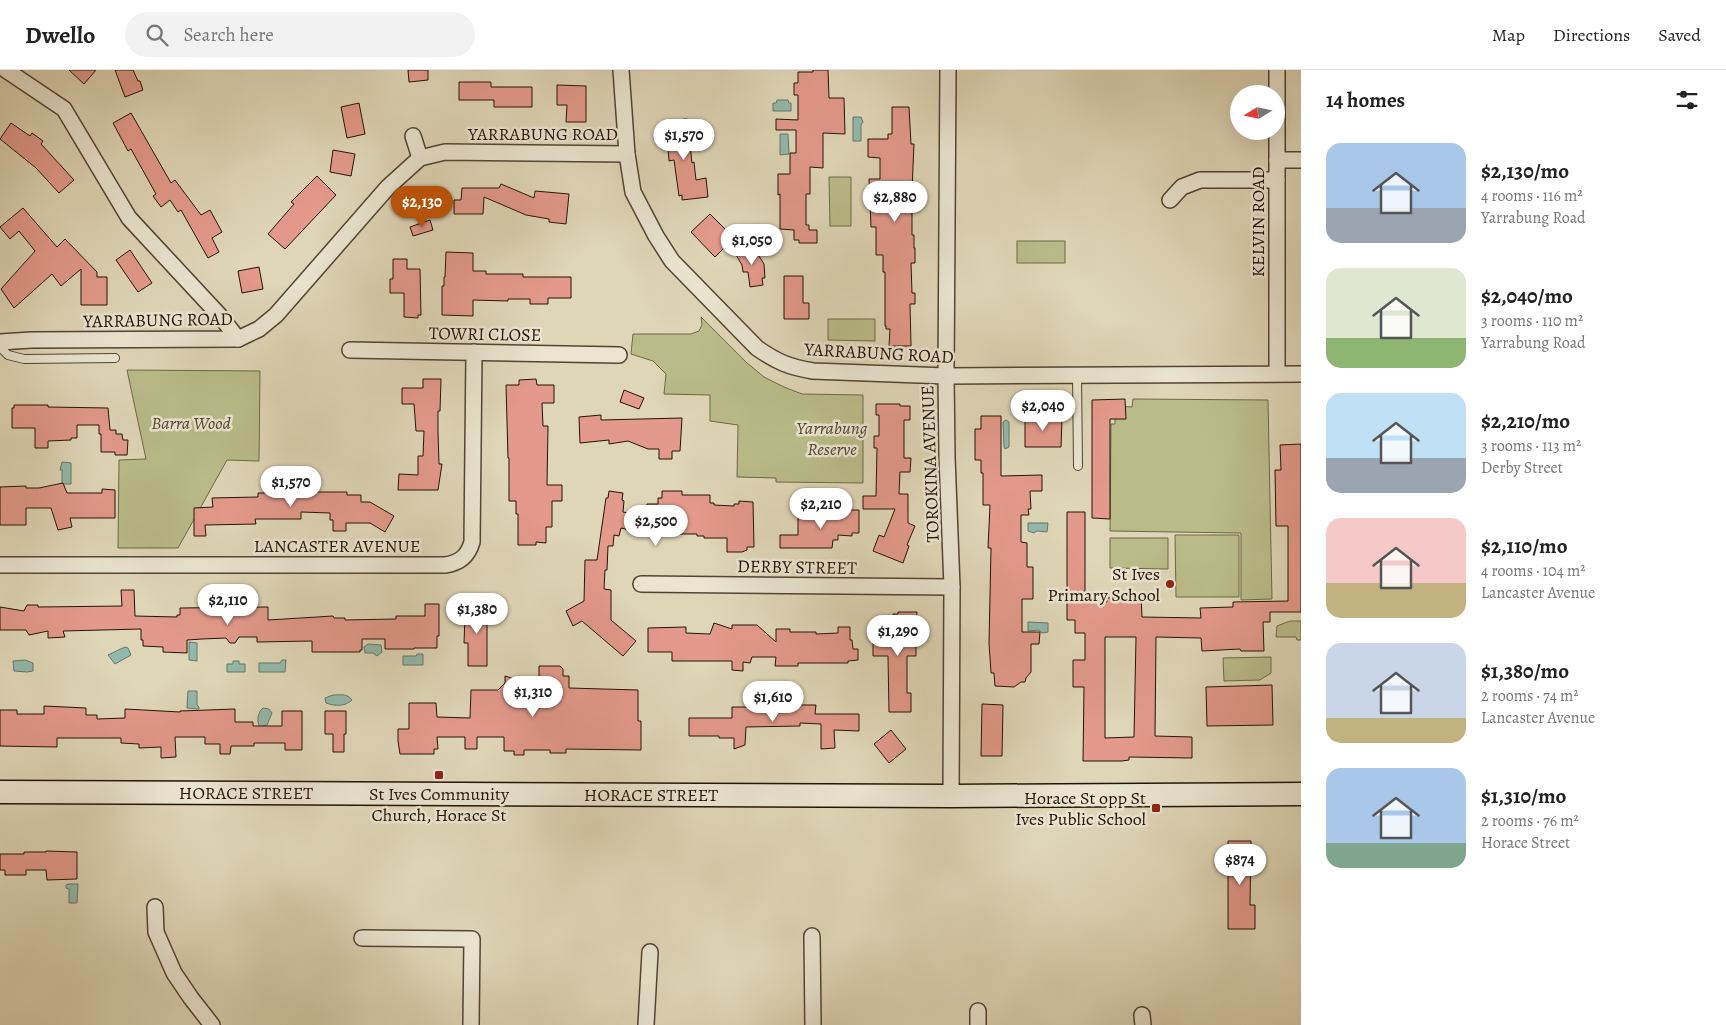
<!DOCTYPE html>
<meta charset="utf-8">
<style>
:root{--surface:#fff;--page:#f2f2f2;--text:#222;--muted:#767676;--line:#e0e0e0;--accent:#b45309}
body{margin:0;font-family:Alegreya,serif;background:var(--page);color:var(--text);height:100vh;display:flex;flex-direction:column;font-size:19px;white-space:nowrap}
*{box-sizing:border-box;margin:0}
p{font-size:16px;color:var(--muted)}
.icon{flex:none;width:28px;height:28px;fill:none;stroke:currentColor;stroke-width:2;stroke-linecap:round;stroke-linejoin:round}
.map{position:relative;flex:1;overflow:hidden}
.drawer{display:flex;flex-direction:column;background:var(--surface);width:425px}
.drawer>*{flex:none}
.needle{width:32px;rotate:260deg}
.tools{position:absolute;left:1230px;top:15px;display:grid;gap:10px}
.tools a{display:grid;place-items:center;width:55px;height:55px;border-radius:50%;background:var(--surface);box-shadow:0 5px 20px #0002;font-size:25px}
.price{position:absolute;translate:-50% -42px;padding:0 11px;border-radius:18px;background:#fff;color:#222;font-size:16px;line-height:32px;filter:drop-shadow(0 1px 2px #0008)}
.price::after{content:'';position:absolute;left:50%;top:30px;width:15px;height:11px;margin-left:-8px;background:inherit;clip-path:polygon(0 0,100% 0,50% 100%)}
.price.current{background:var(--accent);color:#fff}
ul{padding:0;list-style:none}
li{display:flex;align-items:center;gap:15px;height:125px;padding:0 25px}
li span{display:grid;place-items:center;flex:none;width:140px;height:100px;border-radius:15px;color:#555}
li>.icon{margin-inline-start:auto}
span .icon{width:60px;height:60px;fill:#fffc;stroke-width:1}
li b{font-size:21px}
h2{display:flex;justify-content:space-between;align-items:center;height:60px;padding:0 25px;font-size:21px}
header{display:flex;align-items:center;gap:30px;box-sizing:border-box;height:70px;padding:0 25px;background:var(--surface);border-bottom:1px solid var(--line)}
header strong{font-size:24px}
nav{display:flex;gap:28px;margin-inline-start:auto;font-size:18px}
.search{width:350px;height:45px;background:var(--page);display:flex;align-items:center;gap:12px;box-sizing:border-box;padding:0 18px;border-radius:28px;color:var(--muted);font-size:19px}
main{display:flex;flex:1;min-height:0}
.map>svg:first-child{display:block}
.green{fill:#b9bc89;stroke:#6e6847}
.water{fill:#93b9ac;stroke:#677769}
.building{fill:#e3998b;stroke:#241305;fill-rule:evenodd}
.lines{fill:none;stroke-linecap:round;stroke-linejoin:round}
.service-casing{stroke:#534432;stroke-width:10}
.minor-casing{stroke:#534432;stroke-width:18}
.secondary-casing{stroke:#241305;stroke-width:25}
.service{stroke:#eae4d0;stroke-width:8}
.minor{stroke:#eae4d0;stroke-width:15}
.secondary{stroke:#eae4d0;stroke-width:22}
.poi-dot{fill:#8f2418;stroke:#eae4d0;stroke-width:2}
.labels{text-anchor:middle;stroke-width:5;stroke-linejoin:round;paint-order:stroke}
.street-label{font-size:18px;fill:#241305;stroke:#eae4d0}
.park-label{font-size:18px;font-style:italic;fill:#51462d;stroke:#eae4d0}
.poi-label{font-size:18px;fill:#241305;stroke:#eae4d0;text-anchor:end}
</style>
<header>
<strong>Dwello</strong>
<div class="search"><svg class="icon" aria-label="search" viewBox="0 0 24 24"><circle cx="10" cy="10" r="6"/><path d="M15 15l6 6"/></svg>Search here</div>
<nav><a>Map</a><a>Directions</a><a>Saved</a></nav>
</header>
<main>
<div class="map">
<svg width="1301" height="955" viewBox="0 0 1301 955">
<rect width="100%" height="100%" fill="#dfd6b7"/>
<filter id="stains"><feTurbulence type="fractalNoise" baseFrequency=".004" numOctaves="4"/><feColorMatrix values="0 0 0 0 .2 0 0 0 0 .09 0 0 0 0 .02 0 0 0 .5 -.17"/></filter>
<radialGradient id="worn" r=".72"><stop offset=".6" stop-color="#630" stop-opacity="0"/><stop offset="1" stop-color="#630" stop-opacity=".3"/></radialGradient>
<g class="green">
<polygon points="829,107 851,107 851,156 830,156"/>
<rect x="1017" y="171" width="48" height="22"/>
<polygon points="701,247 746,292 764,307 784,317 802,324 863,325 863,413 776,412 776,408 737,407 738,355 710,351 710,325 664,324 666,304 653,291 631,284 633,264 691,264 699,261 702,255"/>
<polygon points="828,249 875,249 875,271 828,270"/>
<polygon points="127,300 260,301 259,391 227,390 178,478 118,478 119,390 146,389"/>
<polygon points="1133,329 1268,330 1272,529 1241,530 1241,463 1110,461 1111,354 1115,354 1115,336 1132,337"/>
<polygon points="1175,465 1239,465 1239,527 1176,527"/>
<polygon points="1110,468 1168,468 1168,499 1110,498"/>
<polygon points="1290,551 1301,551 1301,570 1297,570 1296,567 1276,567 1277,556"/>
<polygon points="1271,587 1271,603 1260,610 1224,611 1223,588"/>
</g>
<g class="water">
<polygon points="777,30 788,30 789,33 791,33 791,41 773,41 773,33 776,33"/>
<polygon points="853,47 861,47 863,52 861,55 861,71 853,71"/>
<polygon points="780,64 788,64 789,84 780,85"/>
<polygon points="1006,350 1009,352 1009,377 1005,379 1004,377 1003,352"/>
<polygon points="62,392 71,393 71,414 62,414 62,400 60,400"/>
<polygon points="1028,453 1048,453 1047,462 1037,461 1034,463 1028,461"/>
<polygon points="1028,552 1048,553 1048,562 1042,563 1039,560 1028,561"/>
<polygon points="189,572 197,573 197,591 189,590"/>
<polygon points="368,574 381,575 382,582 377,586 373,583 365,583 364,577"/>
<polygon points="125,577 128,578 131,585 115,594 108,585"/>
<polygon points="417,584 423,584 423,595 403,595 403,586 416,586"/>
<polygon points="25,590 33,593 33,601 27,602 14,601 13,591"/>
<polygon points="282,590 286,590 285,602 259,602 259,593 280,593"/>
<polygon points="233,591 239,591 239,594 245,594 245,602 227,602 227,594 233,594"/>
<polygon points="188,621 197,621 197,635 199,637 199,639 187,638"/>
<path d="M333,625C340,625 347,623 352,630C345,637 334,636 326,633L325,628Z"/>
<path d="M263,638L269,639L272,643L267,655L260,657C256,651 258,642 263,638Z"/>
<polygon points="69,814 78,814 77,833 69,833 69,819 66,818 66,815"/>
</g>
<g class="building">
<polygon points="69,0 96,0 84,14"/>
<polygon points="115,0 133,0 138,11 140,11 143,20 125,27"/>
<polygon points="408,0 428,0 428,10 409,12"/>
<polygon points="813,0 828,0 829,28 844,28 845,64 823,63 823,98 810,97 810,124 806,124 806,155 809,155 809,160 817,160 817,173 799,173 799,170 794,170 794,160 780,159 780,124 778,125 778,104 790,104 790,83 796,83 796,60 776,60 776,49 798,50 798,25 794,25 794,13 798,13 798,2 813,2"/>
<polygon points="459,12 491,12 491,17 532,17 532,37 494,37 494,30 459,30"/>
<polygon points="557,15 586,16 586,52 566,52 567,35 557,35"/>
<polygon points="359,33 365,64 347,68 341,37"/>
<polygon points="892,37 909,37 911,74 914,74 912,120 907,120 907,142 912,143 912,165 914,165 914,178 915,178 915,193 911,193 912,223 915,223 915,234 910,234 911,276 889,276 890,259 886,259 886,256 885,256 885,202 883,202 883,185 876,185 876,157 871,157 869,109 880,109 880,88 868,87 868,69 888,69 888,64 892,64"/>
<polygon points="131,43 171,113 175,110 201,145 210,140 222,162 212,168 219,182 208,188 181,140 178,142 170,130 161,137 153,126 156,124 131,79 128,81 113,53"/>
<polygon points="687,49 692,93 694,92 696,110 706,108 708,127 682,130 682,125 679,126 674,90 669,91 666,51"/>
<polygon points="11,53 30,66 32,63 43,71 41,74 74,110 59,123 36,98 0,69"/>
<polygon points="333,80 355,84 351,106 330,102"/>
<polygon points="317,106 336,125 285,179 268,164 294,134 291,132"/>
<polygon points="501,114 534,128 535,121 569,124 566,154 549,152 549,149 526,145 484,127 483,144 454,144 454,130 461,130 462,118 499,118"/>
<polygon points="23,138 57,177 65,169 97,202 97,207 107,207 107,235 81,235 81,199 61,216 52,204 14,238 1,219 35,181 19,161 10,169 0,157"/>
<polygon points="710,144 729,163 725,166 730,172 715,187 691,162"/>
<polygon points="430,150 433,160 413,166 410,157"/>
<polygon points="752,175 764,194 765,208 762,208 763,215 750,217 748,202 743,202 742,195 736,185"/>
<polygon points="130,180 152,213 138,222 116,190"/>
<polygon points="446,182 473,183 473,201 486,201 486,204 523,204 523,207 571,207 571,228 548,228 548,234 530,234 530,229 508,229 508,231 473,230 473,246 442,245 442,216 444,216 444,207 445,207"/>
<polygon points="393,189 407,189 407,199 420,199 421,245 418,245 418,248 404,247 404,223 390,223 390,209 393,209"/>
<polygon points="259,197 263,219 242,223 238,201"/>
<polygon points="784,206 803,206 803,233 809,233 809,249 784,249"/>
<polygon points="423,309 441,309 440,341 438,341 438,362 439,394 442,394 438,420 398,420 399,404 418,405 418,386 423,386 424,361 416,361 414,334 402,334 402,318 423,318"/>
<polygon points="536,309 537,315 554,315 554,333 542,333 543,356 548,356 547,415 562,415 562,431 552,431 552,457 546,457 546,473 536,472 536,475 518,475 518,444 516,444 516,431 509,431 509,388 508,388 506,315 519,315 519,310"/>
<polygon points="624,320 644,328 639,339 620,332"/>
<polygon points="1125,329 1126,349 1110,349 1110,449 1092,448 1092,330"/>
<polygon points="876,334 900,334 900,336 910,336 910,350 904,350 904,388 911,388 910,402 900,402 899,424 908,424 908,453 915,456 907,475 909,476 903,493 873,481 879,465 884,467 895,439 863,439 863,426 876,426 877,378 874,378 874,366 879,366 879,345 876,345"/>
<polygon points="14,335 48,335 48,337 108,338 110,360 116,360 116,364 122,364 123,370 128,370 127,385 115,385 115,382 101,382 101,364 99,364 99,355 77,355 77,368 71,368 71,370 48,371 48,378 35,378 35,358 12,358 12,338 14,338"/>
<polygon points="601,345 601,350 682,348 680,381 672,381 672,389 659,389 659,379 648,379 628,371 609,374 609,370 580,373 579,347"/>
<polygon points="981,346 1001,346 1001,406 1042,405 1042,421 1030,421 1031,439 1028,439 1029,445 1021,445 1021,472 1027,473 1027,497 1033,497 1033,529 1022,529 1022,562 1040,562 1039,574 1031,574 1031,602 1026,608 1025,612 1021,612 1014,617 995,616 994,603 991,603 989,573 991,478 988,478 990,435 983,435 983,403 981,403 981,390 975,390 975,359 981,359"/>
<polygon points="1027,347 1062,349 1061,377 1025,377 1025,350 1027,350"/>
<path d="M1301,374V542H1270V552H1263L1264,581H1241L1240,579L1202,581L1201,568L1156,567L1155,666L1192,667V688L1129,687V690L1122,691H1083L1084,617H1073V590H1085V563H1075V550H1067V442H1085V532H1107L1106,528L1141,526L1142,547L1201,548L1200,538L1233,537V532L1288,531V456H1276L1275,400H1281L1280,375ZM1105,567H1136L1134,667L1105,668Z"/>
<polygon points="290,398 301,398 301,422 347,422 347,425 361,425 361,432 370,432 394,446 385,462 370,453 346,453 346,461 333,461 333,450 330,450 330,443 301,442 301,449 255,449 256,454 205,455 206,466 194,466 194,438 213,437 212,428 258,427 258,423 290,423"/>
<polygon points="63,413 67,423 102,423 102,419 115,420 115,448 70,448 72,457 58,460 51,438 26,438 26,455 0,455 0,417 26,416 26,418 39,418"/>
<polygon points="609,421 623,423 622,430 624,431 623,442 647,446 647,434 658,434 658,428 662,428 662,421 682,421 682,425 710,425 710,433 714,433 714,435 734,436 734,434 739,434 739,431 753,432 754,477 747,477 747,480 742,482 727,482 727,468 704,468 704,466 697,466 697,464 648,464 621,458 619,466 614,465 613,476 608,476 607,500 605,500 604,519 611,520 611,550 636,571 623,586 582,551 573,556 566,541 584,531 585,490 597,490 606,428 608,428"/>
<polygon points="798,440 813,440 813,447 844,447 844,440 859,440 859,463 852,463 852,466 838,465 838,470 833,470 832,478 780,478 780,465 798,465"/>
<polygon points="121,520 134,520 135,546 177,547 177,545 180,545 180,538 268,537 268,550 333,546 334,548 345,548 345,550 396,549 396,546 425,546 425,534 439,534 439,566 437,566 437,578 414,578 414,579 385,579 385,569 362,569 362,580 360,580 360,582 312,582 312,571 257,572 257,567 239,567 235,573 230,573 226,568 202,569 187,570 187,583 163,582 163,577 143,576 143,570 141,570 141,559 63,561 65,567 48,568 48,561 29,565 26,560 0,560 0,537 24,541 27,535 38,535 38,537 122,536"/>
<polygon points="473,535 491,535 491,549 487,548 487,596 468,596 468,573 464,573 465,546 473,546"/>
<polygon points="898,542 917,542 916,558 918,558 918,568 916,568 916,586 907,586 907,623 911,623 911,642 889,642 888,586 873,586 873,563 888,564 888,555 893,555 893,544 898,544"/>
<polygon points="714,553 732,559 732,555 757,555 776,572 776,559 790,559 790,562 816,562 816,564 838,563 838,557 850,557 850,570 852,570 853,579 858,579 858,590 848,591 848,593 798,593 798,596 775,596 776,587 752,587 750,593 743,592 743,601 732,600 732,591 672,591 672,582 648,582 648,558 686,557 686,563 710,564"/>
<polygon points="539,596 560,596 563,599 563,606 569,606 569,618 638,620 638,651 641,651 641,680 566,679 566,683 550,683 550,680 524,680 524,685 514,685 514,681 504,681 504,667 477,667 477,679 465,679 465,667 437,667 438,679 434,679 434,684 400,684 398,671 398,659 409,659 409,633 436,633 437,647 470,648 471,620 498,620 505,613 505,606 539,617"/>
<polygon points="1272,615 1273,655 1207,656 1206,617"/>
<polygon points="982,634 1003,635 1002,686 981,686"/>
<polygon points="780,635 816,635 815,644 859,644 859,661 834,660 835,678 821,679 821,654 800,653 800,656 746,657 745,675 734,679 734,668 719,668 719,666 689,666 689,648 732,648 732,637 780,637"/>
<polygon points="44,636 86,638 86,645 97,645 97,649 125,648 125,639 180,642 180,641 235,639 235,652 253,652 253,656 282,656 282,641 302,641 302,680 285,680 285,673 254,673 254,676 231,676 230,684 220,684 220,674 205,674 205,667 175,667 176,687 161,688 161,677 139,678 139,674 121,673 121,668 57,668 57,677 0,676 0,640 17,640 17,644 44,644"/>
<polygon points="325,641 346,641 346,664 344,664 344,682 333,682 333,664 325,664"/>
<polygon points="891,660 906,679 889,693 874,674"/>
<polygon points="1228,771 1251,771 1250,835 1255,835 1255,859 1228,859"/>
<polygon points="46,781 77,782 77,809 47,810 46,800 26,800 26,805 5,805 5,800 0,800 0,784 24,784 24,782 46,782"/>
</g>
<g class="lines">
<defs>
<g id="service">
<polyline points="0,277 8,285 24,289 115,288"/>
<polyline points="1077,304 1078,396"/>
</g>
<g id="minor">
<polyline points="6,0 64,39 129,148 221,247 238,269"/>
<path d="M621,0L627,84L633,122L656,166L672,191L757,278C777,292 789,297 813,301L946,306L1301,304"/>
<polyline points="948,0 946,306 947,387 952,517 951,726"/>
<polyline points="1277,0 1277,303"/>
<polyline points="413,66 420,88"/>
<polyline points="1277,90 1301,90"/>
<polyline points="1170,130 1182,117 1200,110 1277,110"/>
<polyline points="0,272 31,270 238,269 259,259 276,245 388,117 420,88 445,82 627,84"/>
<polyline points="350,280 619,285"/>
<path d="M0,495H445C460,493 468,486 472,472L474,282"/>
<polyline points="641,514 952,517"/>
<polyline points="155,837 156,862 174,903 191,928 212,955"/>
<polyline points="812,866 813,955"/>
<polyline points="362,868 472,869 471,955"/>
<polyline points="978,941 978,955"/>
<polyline points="1142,945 1143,955"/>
<polyline points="646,955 650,882"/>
</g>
<polyline id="secondary" points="0,722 951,726 1301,724"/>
</defs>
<use href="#service" class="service-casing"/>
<use href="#minor" class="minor-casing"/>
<use href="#secondary" class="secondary-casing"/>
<use href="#service" class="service"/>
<use href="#minor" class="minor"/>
<use href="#secondary" class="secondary"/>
</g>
<g class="poi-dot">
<circle cx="1170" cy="514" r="5"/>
<rect x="434" y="700" width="10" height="10" rx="2.5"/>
<rect x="1151" y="733" width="10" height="10" rx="2.5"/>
</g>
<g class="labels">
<g class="street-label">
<text x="543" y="70">YARRABUNG ROAD</text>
<text transform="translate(1258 152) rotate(-90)" y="6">KELVIN ROAD</text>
<text transform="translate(158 250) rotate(-1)" y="6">YARRABUNG ROAD</text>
<text transform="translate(485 264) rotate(1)" y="6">TOWRI CLOSE</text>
<text transform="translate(879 283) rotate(3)" y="6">YARRABUNG ROAD</text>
<text transform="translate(930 394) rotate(-92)" y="6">TOROKINA AVENUE</text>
<text x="337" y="482">LANCASTER AVENUE</text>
<text transform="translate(797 497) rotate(1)" y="6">DERBY STREET</text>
<text x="246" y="729">HORACE STREET</text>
<text x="651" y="731">HORACE STREET</text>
</g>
<g class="park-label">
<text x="191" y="359">Barra Wood</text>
<text x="832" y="364">Yarrabung<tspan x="832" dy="21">Reserve</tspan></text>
</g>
<g class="poi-label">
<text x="1160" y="510">St Ives<tspan x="1160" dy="21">Primary School</tspan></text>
<text x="439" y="730" text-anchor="middle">St Ives Community<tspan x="439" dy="21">Church, Horace St</tspan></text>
<text x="1146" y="734">Horace St opp St<tspan x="1146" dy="21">Ives Public School</tspan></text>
</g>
</g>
<rect width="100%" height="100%" filter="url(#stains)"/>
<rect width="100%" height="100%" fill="url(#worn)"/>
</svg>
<div class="tools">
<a><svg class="needle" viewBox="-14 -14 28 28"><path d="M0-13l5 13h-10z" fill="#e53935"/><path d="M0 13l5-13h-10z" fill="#767676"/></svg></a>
</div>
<b class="price" style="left:684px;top:91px">$1,570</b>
<b class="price" style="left:895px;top:153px">$2,880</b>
<b class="price current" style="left:422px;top:158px">$2,130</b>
<b class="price" style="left:752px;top:196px">$1,050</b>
<b class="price" style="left:1043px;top:362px">$2,040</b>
<b class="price" style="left:291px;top:438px">$1,570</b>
<b class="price" style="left:821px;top:460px">$2,210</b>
<b class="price" style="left:656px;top:477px">$2,500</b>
<b class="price" style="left:228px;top:556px">$2,110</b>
<b class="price" style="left:477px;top:565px">$1,380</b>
<b class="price" style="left:898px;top:587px">$1,290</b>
<b class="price" style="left:533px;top:648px">$1,310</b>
<b class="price" style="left:773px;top:653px">$1,610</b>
<b class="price" style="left:1240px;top:816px">$874</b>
</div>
<section class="drawer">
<h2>14 homes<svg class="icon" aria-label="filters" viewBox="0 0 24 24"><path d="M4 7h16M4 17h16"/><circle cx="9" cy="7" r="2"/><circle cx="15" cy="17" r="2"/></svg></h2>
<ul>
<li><span style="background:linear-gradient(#a9c7e8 65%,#9aa5b1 0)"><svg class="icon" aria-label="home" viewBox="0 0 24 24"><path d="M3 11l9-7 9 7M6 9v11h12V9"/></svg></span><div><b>$2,130/mo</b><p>4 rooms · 116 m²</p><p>Yarrabung Road</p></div></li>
<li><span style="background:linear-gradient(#dfe7d0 70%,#8fb573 0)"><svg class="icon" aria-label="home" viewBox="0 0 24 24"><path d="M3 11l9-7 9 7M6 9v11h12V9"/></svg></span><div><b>$2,040/mo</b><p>3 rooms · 110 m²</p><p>Yarrabung Road</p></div></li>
<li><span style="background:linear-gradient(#bfe0f5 65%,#9aa5b1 0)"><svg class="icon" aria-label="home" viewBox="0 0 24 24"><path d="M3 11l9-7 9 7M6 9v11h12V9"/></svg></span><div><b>$2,210/mo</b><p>3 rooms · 113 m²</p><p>Derby Street</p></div></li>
<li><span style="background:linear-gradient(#f6c9c9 65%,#c2b280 0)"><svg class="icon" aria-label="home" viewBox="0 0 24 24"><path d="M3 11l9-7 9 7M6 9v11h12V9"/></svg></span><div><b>$2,110/mo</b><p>4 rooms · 104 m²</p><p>Lancaster Avenue</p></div></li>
<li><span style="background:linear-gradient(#c9d6e8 75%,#c2b280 0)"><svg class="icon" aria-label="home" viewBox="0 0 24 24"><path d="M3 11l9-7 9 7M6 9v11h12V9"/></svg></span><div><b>$1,380/mo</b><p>2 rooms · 74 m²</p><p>Lancaster Avenue</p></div></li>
<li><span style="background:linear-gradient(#a9c7e8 75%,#7fa58c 0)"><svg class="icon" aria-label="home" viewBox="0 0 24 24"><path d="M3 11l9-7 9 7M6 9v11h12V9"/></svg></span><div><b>$1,310/mo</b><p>2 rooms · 76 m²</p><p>Horace Street</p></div></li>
</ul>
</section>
</main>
